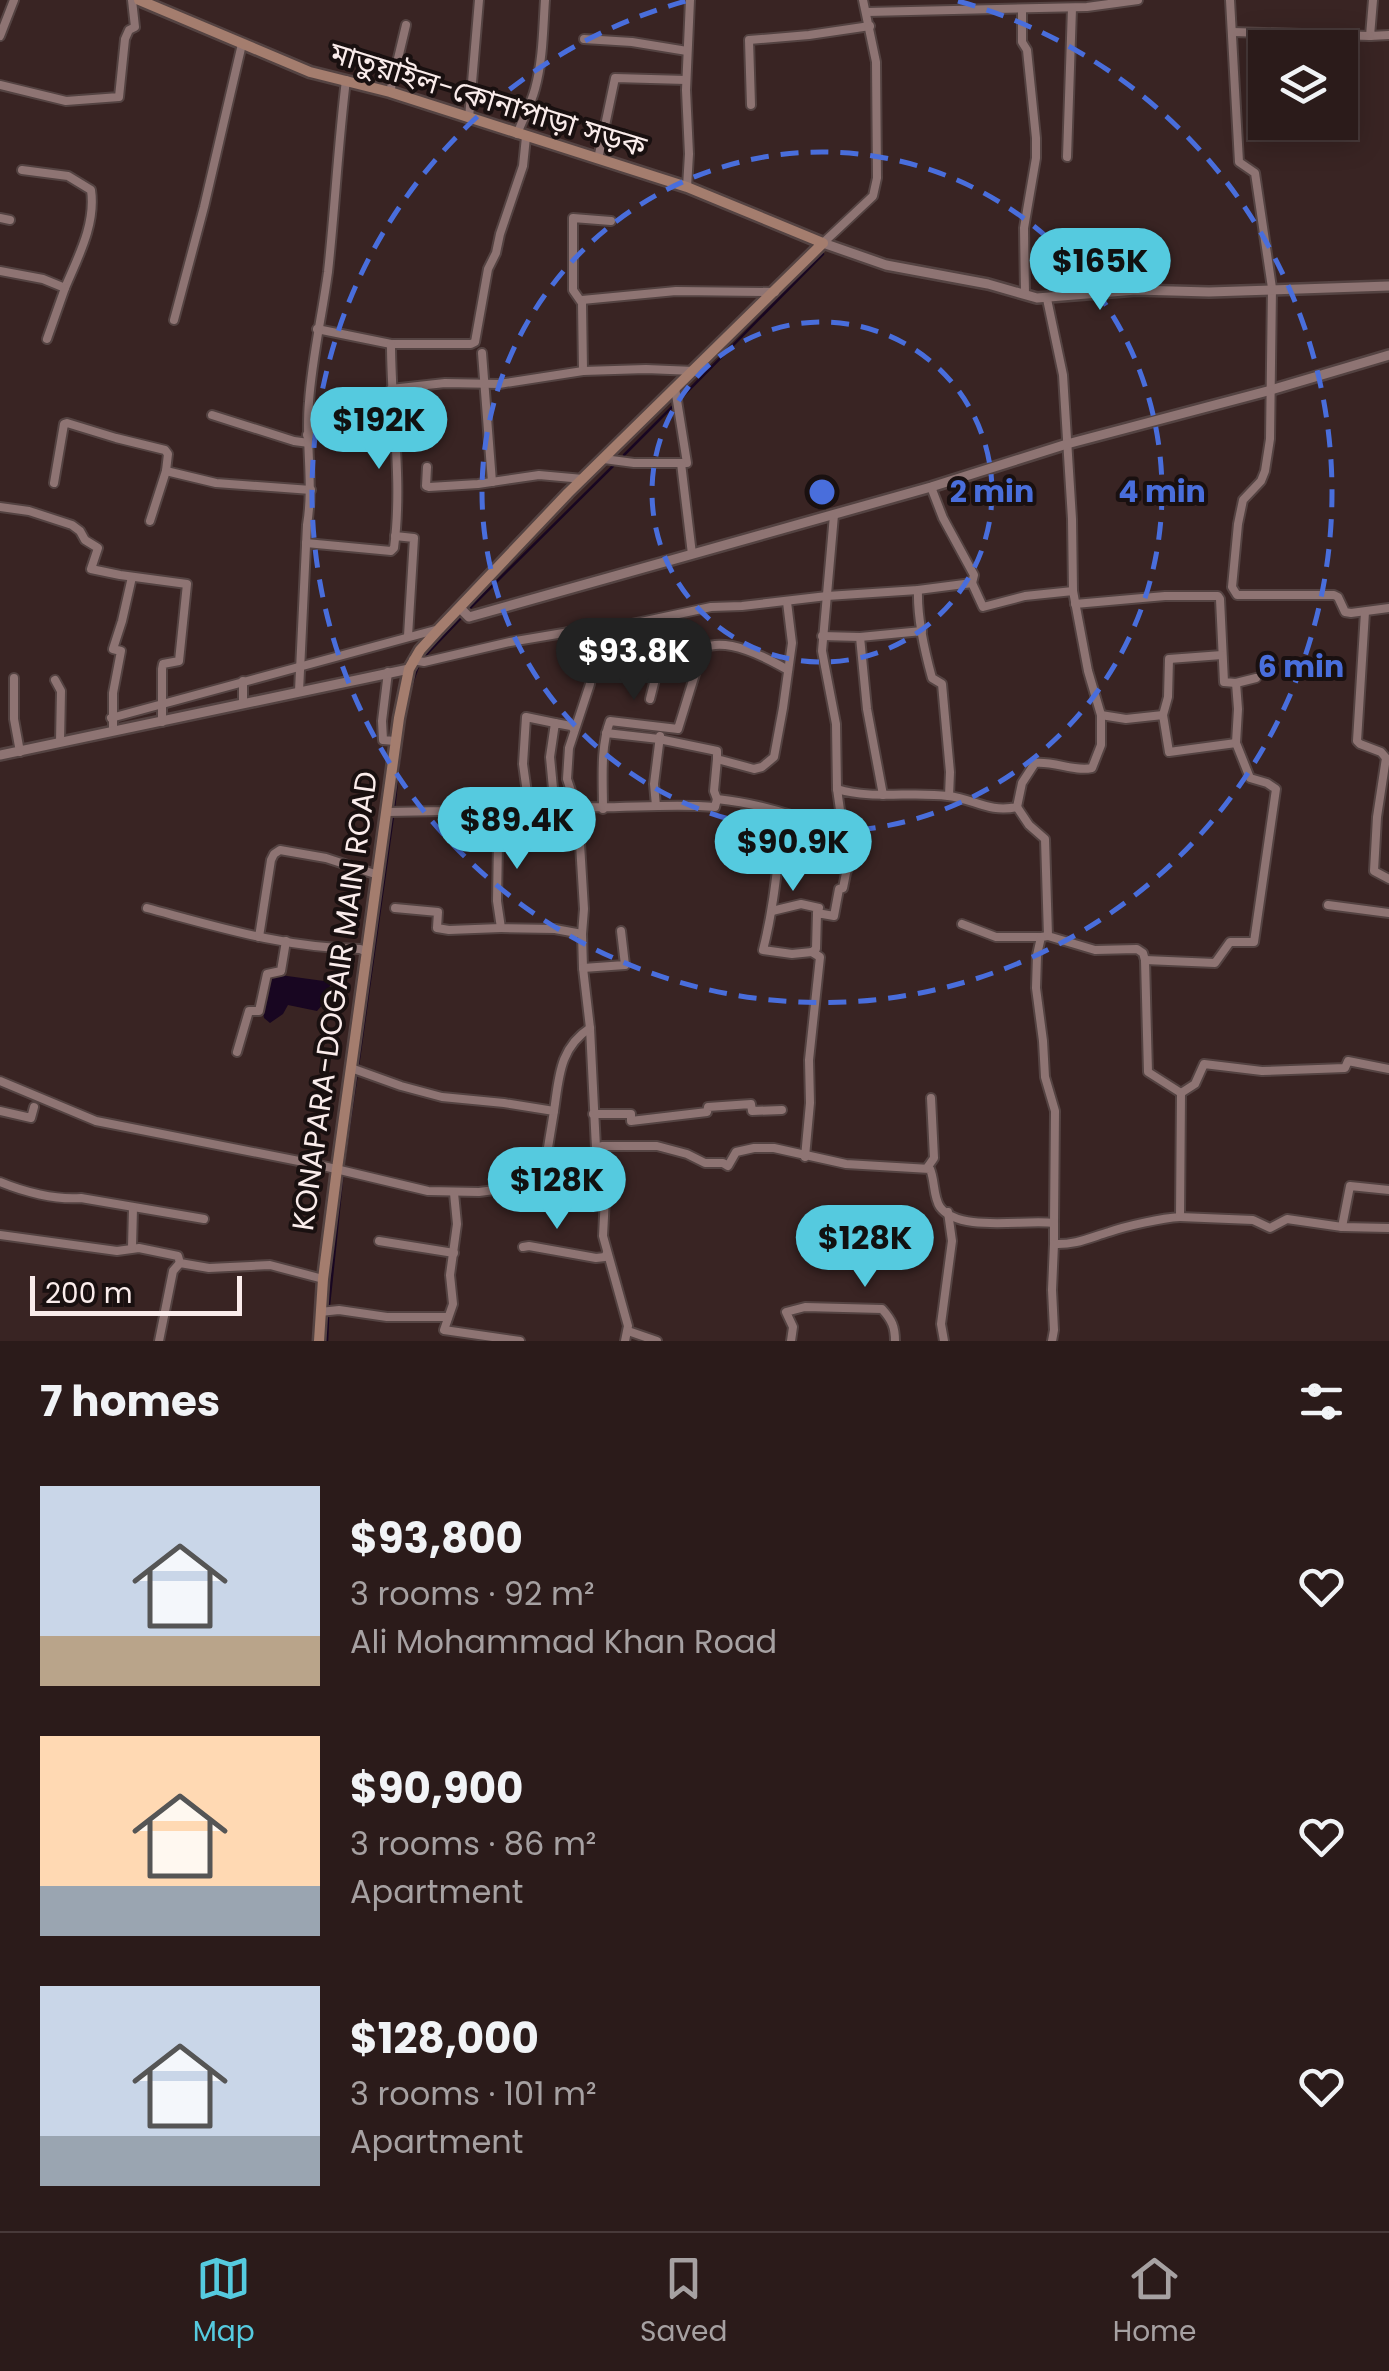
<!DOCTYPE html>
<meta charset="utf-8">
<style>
:root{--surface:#2b1b1a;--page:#372827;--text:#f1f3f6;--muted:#a6a1a2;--line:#473939;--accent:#55cadf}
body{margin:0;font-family:Poppins,"Noto Sans Bengali",sans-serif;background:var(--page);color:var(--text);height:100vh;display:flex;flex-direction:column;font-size:38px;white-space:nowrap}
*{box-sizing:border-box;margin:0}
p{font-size:32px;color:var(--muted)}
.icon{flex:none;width:55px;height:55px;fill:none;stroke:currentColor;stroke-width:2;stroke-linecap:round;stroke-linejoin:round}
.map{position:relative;height:1341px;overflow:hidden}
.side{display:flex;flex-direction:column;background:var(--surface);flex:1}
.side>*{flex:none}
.tools{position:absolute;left:1248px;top:30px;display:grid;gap:20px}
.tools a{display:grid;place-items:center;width:110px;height:110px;border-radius:0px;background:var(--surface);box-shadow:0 5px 25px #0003,0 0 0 2px var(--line);font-size:50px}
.scale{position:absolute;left:30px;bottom:25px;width:212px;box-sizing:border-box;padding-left:10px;border:5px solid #faeceb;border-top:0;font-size:28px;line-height:35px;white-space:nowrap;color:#faeceb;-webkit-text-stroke:8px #191010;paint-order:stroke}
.price{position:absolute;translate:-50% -85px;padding:0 22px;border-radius:35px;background:var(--accent);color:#111;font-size:32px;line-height:65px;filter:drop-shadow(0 2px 5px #0008)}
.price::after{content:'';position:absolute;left:50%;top:60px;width:30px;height:22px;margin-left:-15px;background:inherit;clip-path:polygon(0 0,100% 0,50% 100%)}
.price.active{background:#222;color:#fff}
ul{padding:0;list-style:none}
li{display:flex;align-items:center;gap:30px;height:250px;padding:0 40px}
li span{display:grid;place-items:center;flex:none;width:280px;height:200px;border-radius:0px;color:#555}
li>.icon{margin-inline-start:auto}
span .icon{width:120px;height:120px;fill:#fffc;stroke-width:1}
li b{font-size:42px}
h2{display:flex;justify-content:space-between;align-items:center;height:120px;padding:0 40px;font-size:42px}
.menu{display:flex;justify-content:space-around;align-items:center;height:140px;border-top:2px solid var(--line);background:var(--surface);font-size:28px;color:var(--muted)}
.menu a{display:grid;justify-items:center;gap:5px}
.menu .active{color:var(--accent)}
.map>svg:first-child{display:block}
.water{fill:#180621}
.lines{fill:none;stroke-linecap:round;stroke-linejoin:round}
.stream{stroke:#180621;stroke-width:2.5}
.minor-casing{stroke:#544342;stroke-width:12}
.tertiary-casing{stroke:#544342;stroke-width:14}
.secondary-casing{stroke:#544342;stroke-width:15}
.minor{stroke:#8e7473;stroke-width:8}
.tertiary{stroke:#8e7473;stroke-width:9}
.secondary{stroke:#a47d6e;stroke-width:10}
.ring{fill:none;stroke:#496edc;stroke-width:5;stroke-dasharray:18 12}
.labels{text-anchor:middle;stroke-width:8;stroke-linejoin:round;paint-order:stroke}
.street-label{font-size:30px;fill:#faeceb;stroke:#191010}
.centre{fill:#496edc;stroke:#191010;stroke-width:5}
.ring-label{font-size:30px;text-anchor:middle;font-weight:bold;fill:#496edc;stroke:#191010;stroke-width:8;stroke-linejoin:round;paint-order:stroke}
</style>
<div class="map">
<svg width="1389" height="1341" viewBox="0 0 1389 1341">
<rect width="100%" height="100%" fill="#392423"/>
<polygon class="water" points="280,975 331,982 325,1002 317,1011 288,1005 283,1014 270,1023 264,1018 262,1007 273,976"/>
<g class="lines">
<g class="stream">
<polyline points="682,397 823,254"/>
<polyline points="624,455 672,407"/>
<polyline points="468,610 613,466"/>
<polyline points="424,657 463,616"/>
<path d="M394,808C400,761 401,708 419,664"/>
<polyline points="358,1066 393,816"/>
<polyline points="329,1305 344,1161 357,1073"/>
<polyline points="327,1341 328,1317"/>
</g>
<defs>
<g id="minor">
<polyline points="1230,0 1239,162 1255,173 1272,288 1270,439 1265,471 1261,481 1243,500 1238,524 1232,587 1237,595 1334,595 1338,597 1345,612 1351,613 1389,608"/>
<polyline points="1373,0 1370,36 1389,35"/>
<polyline points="1022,9 1022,42 1027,50 1036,138 1036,158 1024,228 1025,294"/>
<polyline points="867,12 1087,7 1138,0"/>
<polyline points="1233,32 1370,36"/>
<polyline points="0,36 14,0"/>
<polyline points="584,39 632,42 687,51"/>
<polyline points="0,85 66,101 119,97 125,39 129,30 135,27 132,0"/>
<polyline points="390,92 406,25"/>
<polyline points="751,105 749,40 809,35 870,26"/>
<polyline points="469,118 479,0"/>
<path d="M517,134C523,119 531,104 535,89C543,60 543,29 545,0"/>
<polyline points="1067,157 1072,8"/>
<polyline points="598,159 615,78 686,80"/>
<polyline points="687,187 689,154 686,90 690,0"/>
<polyline points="0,218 10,220"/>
<polyline points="823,243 873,196 877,178 876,62 863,0"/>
<path d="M0,271L43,279L65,288C78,257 96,224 91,190L68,176L22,170"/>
<polyline points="582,300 676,291 775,292"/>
<polyline points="174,320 204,207 242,44"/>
<polyline points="317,329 391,344 471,344 475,342 488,269 496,253 500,234 523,166 526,137"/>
<polyline points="47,339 65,288"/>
<polyline points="482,353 492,482"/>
<polyline points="583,371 582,303 573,290 573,218 611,221"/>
<polyline points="391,389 445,383 499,384 583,371 646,369 694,371"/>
<polyline points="212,415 294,441 309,443"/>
<polyline points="307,435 396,425"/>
<polyline points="604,459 634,463 687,463 675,388"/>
<polyline points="681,463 692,554"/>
<polyline points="427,467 426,486 429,487 478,484 539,475 583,479"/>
<polyline points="166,471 216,483 311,490"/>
<polyline points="54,483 64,424 67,423 116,438 165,450 168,454 166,471 150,521"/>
<polyline points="931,487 943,518 974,575 972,583"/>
<polyline points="0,507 29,511 72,525 80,531 85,540 98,548 91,569 120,575 187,584 179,661 163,664 162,669 162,722"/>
<polyline points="834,515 822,651 836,724 837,789"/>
<polyline points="395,536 414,538 408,636"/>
<path d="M306,543L391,551L394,548C403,480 391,412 391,344"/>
<path d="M918,590C917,619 924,649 932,678L942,684L950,772L949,796"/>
<polyline points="1075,604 1165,596 1218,596 1220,599 1224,682 1236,683 1256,678"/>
<polyline points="1365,612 1357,741 1360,744 1381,752 1386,758 1377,817 1374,871 1389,879"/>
<polyline points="822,636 860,637 922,631"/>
<polyline points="860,637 867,709 883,795"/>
<polyline points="413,660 424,662 510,642 605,626 627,625 711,607 742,606 827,596 918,590 972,583 983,607 1025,596 1073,591"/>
<polyline points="388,672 382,721 383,740 395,741"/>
<polyline points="14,678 14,719 20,752"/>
<polyline points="55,680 61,691 60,742"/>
<path d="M299,691L307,525C314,483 305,444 309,402C312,358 322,316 328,272C335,208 338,144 346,80"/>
<polyline points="650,699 664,643 661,618"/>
<polyline points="243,703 243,681"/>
<polyline points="1101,715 1126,719 1163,715 1169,752 1236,743"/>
<polyline points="1163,715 1168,697 1169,659 1222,655"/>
<polyline points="111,718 439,629"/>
<polyline points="113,731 113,693 121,651 113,649 122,621 132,577"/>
<polyline points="606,733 659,739 717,751 717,759 754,769 762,767 774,757 783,708 792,643 787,602"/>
<polyline points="717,759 714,791 717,799"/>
<polyline points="573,797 567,779 569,748 590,684 594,649 605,626"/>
<polyline points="554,799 550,757 555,723 571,726 574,729"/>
<polyline points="528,800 523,764 526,717 555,723"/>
<polyline points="656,806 654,784 660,736"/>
<polyline points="575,807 580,844 584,909 582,934 583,968 590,1028 596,1148"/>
<path d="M603,809C603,780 600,748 610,721L678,729L703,648C728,637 765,657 788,670"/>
<polyline points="444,811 450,833 498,842 497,901 501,928 555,929 582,934"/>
<path d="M387,812L444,811L496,802L573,797L575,807C622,809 668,803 715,807L717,799C756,803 793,814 830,829L842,824L837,789C873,800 911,791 948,796C975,799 988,813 1017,807L1022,783L1035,763C1055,761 1074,772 1092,768L1101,745V715L1088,671L1073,591L1072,519L1063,375L1047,299"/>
<path d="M779,834L780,844C776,880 772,915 763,950L792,954L812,952"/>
<polyline points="1328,905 1389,913"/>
<path d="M147,908C218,927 285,948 360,949L367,952"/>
<polyline points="395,908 438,912 437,928 449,930 501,928"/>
<polyline points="772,911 801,904 819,908 817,913"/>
<polyline points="962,924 996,937 1041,937"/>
<polyline points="1048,936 1041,937 1037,955 1036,988 1043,1041 1045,1077 1055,1111 1054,1223"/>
<polyline points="259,937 271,860 274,854 280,850 326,858 378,875"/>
<polyline points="1145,960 1215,963 1230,942 1254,942 1276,789 1267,783 1250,778 1236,743 1238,709 1236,683"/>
<polyline points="583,968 625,965 621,931"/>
<polyline points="237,1052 249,1011 259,1011 267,974 281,971 286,941"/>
<polyline points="351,1068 401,1086 442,1097 504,1103 554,1111 543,1178"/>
<path d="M0,1081L96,1121L319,1165L428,1191L479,1192L518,1187L543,1178L565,1177L580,1180L595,1176L596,1148L602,1146H657L687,1154L705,1163H723L728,1166L736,1152L754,1148H774L846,1164L930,1169C935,1180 933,1197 940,1207C959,1233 1024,1219 1054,1223V1244C1075,1245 1089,1238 1109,1232C1126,1226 1162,1218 1180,1217L1181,1093L1148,1072L1145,960L1143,953L1137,949L1095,950L1048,936L1045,839L1029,825L1017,807"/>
<polyline points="1181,1093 1195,1084 1204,1064 1262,1071 1345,1068 1348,1061 1389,1069"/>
<polyline points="0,1111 31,1118 34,1107"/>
<path d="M554,1111C559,1078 559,1048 590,1028"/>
<polyline points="593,1114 631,1114 631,1121 707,1112 708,1107 751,1104 752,1111 782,1110"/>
<polyline points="805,1157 810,1103 809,1060 820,957 812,952 816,949 817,913 834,916 839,889 843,888 846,873 856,849 849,840 835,835 830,829"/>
<polyline points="927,1168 934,1158 931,1098"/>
<polyline points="588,1179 605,1197 603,1236 628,1326 625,1341"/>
<path d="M0,1182C24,1192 55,1200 81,1198L204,1219"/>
<polyline points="454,1193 457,1224 450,1275 453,1304 444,1330 520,1341"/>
<polyline points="1180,1217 1253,1220 1270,1228 1287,1219 1342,1227 1389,1228"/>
<polyline points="1342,1227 1350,1186 1389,1190"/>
<polyline points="0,1235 117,1251 139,1248 178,1256 180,1263 209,1268 270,1265 323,1279"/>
<polyline points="379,1241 454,1253"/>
<polyline points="132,1247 133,1208"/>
<polyline points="523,1247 529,1246 596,1258 605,1257 607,1253"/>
<polyline points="320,1312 339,1310 387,1317 448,1317"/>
<polyline points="628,1331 657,1341"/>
<polyline points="159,1341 173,1271 180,1263"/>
<path d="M791,1341L793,1327L786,1312L805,1307L882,1309C892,1320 895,1327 895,1341"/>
<polyline points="944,1341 941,1324 952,1241 948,1212"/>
<polyline points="1052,1341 1054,1330 1052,1290 1054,1244"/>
</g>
<g id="tertiary">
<polyline points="823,243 886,265 988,284 1037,298 1136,290 1209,292 1389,286"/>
<polyline points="460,608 469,617 931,487 1067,444 1271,390 1389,355"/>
<polyline points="0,755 409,669"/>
</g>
<polyline id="secondary" points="139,0 310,72 390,92 687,187 823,243 568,493 439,629 420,650 409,669 399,718 337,1169 323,1279 319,1341"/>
</defs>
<use href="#minor" class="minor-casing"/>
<use href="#tertiary" class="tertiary-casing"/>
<use href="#secondary" class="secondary-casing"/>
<use href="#minor" class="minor"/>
<use href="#tertiary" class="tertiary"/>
<use href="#secondary" class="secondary"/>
</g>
<g class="ring">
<circle cx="822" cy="492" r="170"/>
<circle cx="822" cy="492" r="340"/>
<path d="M958 1A510 510 0 1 1 686 1"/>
</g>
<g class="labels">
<g class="street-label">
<text transform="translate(488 100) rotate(17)" y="10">মাতুয়াইল-কোনাপাড়া সড়ক</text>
<text transform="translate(335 1001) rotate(-82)" y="10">KONAPARA-DOGAIR MAIN ROAD</text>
</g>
</g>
<circle cx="822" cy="492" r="15" class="centre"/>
<g class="ring-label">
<text x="992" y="502">2 min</text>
<text x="1162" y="502">4 min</text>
<text x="1301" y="677">6 min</text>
</g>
</svg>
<div class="tools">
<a><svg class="icon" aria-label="layers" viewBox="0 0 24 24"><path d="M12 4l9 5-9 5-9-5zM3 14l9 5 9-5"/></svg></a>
</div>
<div class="scale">200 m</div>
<b class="price" style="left:1100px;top:313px">$165K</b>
<b class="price" style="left:379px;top:472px">$192K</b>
<b class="price active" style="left:634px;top:703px">$93.8K</b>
<b class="price" style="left:517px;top:872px">$89.4K</b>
<b class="price" style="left:793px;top:894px">$90.9K</b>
<b class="price" style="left:557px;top:1232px">$128K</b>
<b class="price" style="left:865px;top:1290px">$128K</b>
</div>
<section class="side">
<h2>7 homes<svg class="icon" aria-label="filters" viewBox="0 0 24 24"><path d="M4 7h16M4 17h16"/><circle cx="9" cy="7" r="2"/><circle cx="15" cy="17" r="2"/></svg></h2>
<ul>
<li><span style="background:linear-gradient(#c9d6e8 75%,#b9a48a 0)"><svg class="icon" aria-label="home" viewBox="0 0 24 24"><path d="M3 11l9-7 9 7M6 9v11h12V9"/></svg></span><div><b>$93,800</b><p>3 rooms · 92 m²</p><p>Ali Mohammad Khan Road</p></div><svg class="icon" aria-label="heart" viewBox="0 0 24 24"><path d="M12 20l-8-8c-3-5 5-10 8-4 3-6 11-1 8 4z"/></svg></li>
<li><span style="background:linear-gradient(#ffd9b3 75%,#9aa5b1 0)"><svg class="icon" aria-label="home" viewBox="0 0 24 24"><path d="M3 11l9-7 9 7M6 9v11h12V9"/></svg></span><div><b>$90,900</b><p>3 rooms · 86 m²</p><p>Apartment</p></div><svg class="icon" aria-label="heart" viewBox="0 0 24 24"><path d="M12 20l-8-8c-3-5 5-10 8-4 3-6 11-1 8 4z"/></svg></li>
<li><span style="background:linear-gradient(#c9d6e8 75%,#9aa5b1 0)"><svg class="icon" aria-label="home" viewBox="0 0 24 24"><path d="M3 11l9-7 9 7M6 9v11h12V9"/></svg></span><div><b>$128,000</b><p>3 rooms · 101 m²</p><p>Apartment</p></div><svg class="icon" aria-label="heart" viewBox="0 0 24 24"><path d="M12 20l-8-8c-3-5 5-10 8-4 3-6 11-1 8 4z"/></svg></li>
</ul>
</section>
<nav class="menu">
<a class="active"><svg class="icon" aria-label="map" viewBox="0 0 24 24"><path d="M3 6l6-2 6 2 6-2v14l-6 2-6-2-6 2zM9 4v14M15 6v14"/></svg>Map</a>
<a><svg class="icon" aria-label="saved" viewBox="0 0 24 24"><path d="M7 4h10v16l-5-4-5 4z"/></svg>Saved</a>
<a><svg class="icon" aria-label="home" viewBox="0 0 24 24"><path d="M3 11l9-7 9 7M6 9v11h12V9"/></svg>Home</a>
</nav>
